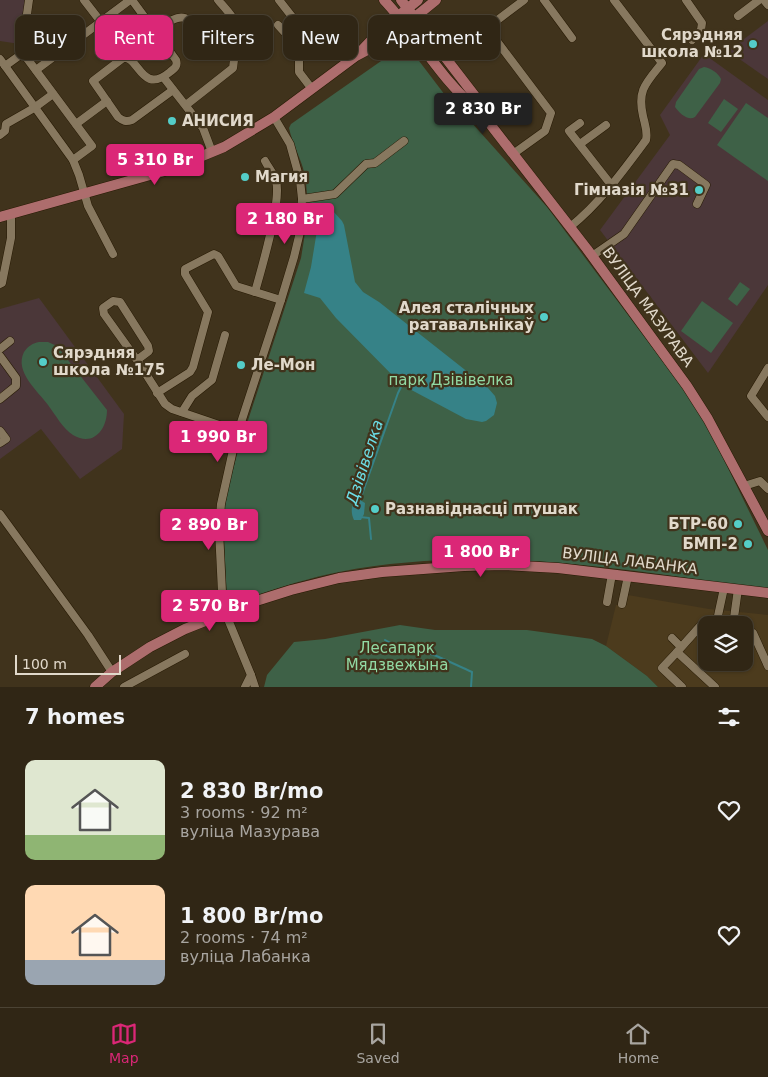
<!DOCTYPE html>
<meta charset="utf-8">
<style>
:root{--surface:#302615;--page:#382e1e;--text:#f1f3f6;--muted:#a8a5a0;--line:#4b4334;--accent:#db2777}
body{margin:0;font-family:"DejaVu Sans",sans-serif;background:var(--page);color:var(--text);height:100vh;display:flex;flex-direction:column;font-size:19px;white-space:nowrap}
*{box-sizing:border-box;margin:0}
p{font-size:16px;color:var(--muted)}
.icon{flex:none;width:28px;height:28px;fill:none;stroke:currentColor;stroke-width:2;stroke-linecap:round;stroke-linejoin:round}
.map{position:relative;height:687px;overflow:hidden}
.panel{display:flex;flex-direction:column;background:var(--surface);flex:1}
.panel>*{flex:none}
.hud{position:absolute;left:15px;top:15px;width:500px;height:45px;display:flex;gap:10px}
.fabs{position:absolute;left:698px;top:616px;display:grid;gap:10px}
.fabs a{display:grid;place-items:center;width:55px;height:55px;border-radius:10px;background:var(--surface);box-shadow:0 1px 4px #0004,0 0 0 1px var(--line);font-size:25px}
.scale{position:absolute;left:15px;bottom:12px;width:106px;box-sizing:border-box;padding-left:5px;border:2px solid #e1d9cb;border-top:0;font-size:14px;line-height:18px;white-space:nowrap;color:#e1d9cb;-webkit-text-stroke:4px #40331c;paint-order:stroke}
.price{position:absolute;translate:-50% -42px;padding:0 11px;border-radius:5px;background:var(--accent);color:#fff;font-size:16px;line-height:32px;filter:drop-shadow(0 1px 2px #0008)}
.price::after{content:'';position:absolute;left:50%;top:30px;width:15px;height:11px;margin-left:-8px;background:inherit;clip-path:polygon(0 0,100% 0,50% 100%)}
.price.current{background:#222;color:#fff}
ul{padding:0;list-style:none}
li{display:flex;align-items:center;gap:15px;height:125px;padding:0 25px}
li span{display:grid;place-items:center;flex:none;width:140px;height:100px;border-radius:10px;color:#555}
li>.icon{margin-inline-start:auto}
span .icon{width:60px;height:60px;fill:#fffc;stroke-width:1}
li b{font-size:21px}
h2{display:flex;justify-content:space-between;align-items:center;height:60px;padding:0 25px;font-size:21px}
.pill{padding:0 18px;border-radius:10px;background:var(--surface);box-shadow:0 1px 4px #0004,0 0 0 1px var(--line);font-size:18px;line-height:45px}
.pill.current{background:var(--accent);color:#fff}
.tab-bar{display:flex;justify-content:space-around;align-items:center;height:70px;border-top:1px solid var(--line);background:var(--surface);font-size:14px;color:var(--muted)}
.tab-bar a{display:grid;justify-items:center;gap:2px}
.tab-bar .current{color:var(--accent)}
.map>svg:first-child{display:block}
.built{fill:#4c3b1d;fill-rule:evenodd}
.education{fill:#4b3739}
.green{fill:#3e6147}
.water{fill:#368287}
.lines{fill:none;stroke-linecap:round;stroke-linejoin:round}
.stream{stroke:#368287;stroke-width:2}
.minor-casing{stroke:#271a04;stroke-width:9}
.major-casing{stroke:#271a04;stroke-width:11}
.minor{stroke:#87785f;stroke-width:8}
.major{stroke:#ad6d6d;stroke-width:10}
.poi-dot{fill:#54cdc8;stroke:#40331c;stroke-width:2}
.labels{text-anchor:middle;stroke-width:4.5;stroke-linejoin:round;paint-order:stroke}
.poi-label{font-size:15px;font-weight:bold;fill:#e1d9cb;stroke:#40331c;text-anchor:end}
.street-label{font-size:15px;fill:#e1d9cb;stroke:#40331c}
.park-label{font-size:15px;fill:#92daa4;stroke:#40331c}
.water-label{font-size:16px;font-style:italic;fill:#6cdee6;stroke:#40331c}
</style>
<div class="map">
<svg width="768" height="687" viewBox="0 0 768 687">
<rect width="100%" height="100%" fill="#40331c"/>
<path class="built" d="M622,594L709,609L768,615V687H658L647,676L606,646L616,605H621ZM706,625H744V662H706Z"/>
<g class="education">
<polygon points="0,0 32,0 26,45 0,41"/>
<polygon points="768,21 768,79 728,51"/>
<polygon points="704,54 768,100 768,285 708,373 600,230 670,135 660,115"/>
<polygon points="39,298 124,414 122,449 80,479 41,429 0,459 0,309"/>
</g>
<g class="green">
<path d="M394,52L413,53L448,99L471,122L547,207L685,391L706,423L768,550V590C626,569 481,544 339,572C304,579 271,590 237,602H231L227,600L223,518L229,484L238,451L301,258C306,229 311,198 303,168C299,155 292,142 289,128L291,124Z"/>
<path d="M704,67C711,68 718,73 721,79L720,83L695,117C688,121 680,114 675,107L676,102L699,69Z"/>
<polygon points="724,99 738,109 721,132 708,123"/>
<polygon points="746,103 768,118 768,181 717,145"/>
<polygon points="740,282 750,289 737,306 728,299"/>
<polygon points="702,301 733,323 711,353 681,331"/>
<path d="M39,342H48L57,346L107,410C107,430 93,447 73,435C63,429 55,414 48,405C38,391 14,372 24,352C28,346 33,343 39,342Z"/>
<polygon points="400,625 435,630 527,630 592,639 606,646 647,676 658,687 264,687 267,675 294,642 325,639"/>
</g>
<g class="water">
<polygon points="321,206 332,210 342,221 344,225 355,282 363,292 379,302 488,388 495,396 497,403 494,415 486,421 482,422 466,419 402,385 336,318 320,298 304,293 311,267"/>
<path d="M360,500L365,503L364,514L361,520H354C351,514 351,507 354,502Z"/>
</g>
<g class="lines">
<g class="stream">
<polyline points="360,500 398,393 402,385"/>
<polyline points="360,517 369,518 371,539"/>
<path d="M385,640C401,650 415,647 431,654C445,659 458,666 472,672L471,687"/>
</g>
<defs>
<g id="minor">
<polyline points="29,0 22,49 23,53 92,146 73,160"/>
<polyline points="84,0 101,22"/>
<path d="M132,0L176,60C178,66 175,68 170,72C141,96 139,55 123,58L93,81L118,117C123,121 126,122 132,120L173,90"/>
<polyline points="544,0 572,38"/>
<polyline points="686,0 702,23 701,30 692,40"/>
<polyline points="764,0 768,5"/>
<polyline points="738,16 759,0"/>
<polyline points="278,25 299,48 311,41 279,0"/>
<path d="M157,32C165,26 174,15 185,18C197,35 199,50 223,47C227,42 234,36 237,31C240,23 223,6 218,0"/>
<polyline points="299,48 299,72 312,89"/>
<polyline points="0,59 73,160 79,175 88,206 113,254"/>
<polyline points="5,66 23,53"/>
<polyline points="36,70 130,0"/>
<polyline points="164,78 203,128 212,152"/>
<polyline points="186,105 233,68 234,60 223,47"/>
<polyline points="580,123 569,131 612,186"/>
<polyline points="76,124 107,101"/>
<polyline points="0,135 5,131 6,124 34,108 53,94"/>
<polyline points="580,144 606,125"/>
<polyline points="513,154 545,131 551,113 487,28 524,0"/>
<polyline points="302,199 335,194 366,164 375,163 404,141"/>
<path d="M253,208C266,223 263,214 277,214C285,214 293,216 301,216"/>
<path d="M570,227C600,203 623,171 646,140C648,132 645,125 643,116C637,90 646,83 662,63L614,0"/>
<polyline points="592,256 624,234 673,164 679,165 706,185 697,204"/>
<polyline points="0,284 2,283 11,238 11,214"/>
<path d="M255,292C261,270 282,201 276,181C274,174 268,167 265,161"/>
<polyline points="0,349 10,341"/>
<polyline points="0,356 16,378 16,386 0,399"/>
<polyline points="137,360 149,351 148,346 120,302 113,301 103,308 104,314 137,360 165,404 172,409 225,427 239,430"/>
<polyline points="768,368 751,396 768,417"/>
<polyline points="157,393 190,372 193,367 208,312 185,274 185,269 214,254 218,256 236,286 281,300"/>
<polyline points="182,412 192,396 212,380 225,335"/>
<polyline points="0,431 6,439 0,443"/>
<polyline points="744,486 760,481 768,489"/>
<polyline points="0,514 88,635 112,672"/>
<polyline points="607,602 612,574"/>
<polyline points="622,604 628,576"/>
<polyline points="709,625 702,624 677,652 715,687"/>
<polyline points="716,625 724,588"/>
<polyline points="733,625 738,589"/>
<polyline points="744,631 753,633 768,666"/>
<polyline points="672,638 681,647"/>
<polyline points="677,652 662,668 682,687"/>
<polyline points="251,675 255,687"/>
<polyline points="124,687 185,654"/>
<polyline points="245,687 251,675 225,612 222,592 219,530 221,504 235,441 281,300 294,257 300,232 302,199 300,180 290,144 274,117"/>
</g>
<g id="major">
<path d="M384,0C418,36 442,82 481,113"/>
<polyline points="401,0 475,96 483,115 587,249 687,386 708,419 768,531"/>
<polyline points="363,49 381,30 418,0"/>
<polyline points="0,217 168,170 224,147 274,117 356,56 388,39 436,0"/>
<polyline points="95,687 112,672 150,647 185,629 253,602 291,590 339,578 382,572 464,566 504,565 558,568 768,593"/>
</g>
</defs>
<use href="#minor" class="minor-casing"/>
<use href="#major" class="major-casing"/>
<use href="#minor" class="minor"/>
<use href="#major" class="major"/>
</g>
<g class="poi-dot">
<circle cx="753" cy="44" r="5"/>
<circle cx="172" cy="121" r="5"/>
<circle cx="245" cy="177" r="5"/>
<circle cx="699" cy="190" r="5"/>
<circle cx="544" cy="317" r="5"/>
<circle cx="43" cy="362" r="5"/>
<circle cx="241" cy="365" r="5"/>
<circle cx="375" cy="509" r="5"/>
<circle cx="738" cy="524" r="5"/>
<circle cx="748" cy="544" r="5"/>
</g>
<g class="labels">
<g class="poi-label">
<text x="743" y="40">Сярэдняя<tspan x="743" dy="17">школа №12</tspan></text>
<text x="182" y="126" text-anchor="start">АНИСИЯ</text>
<text x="255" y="182" text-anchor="start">Магия</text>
<text x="689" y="195">Гімназія №31</text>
<text x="534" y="313">Алея сталічных<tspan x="534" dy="17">ратавальнікаў</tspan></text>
<text x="53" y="358" text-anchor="start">Сярэдняя<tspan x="53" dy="17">школа №175</tspan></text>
<text x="251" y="370" text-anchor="start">Ле-Мон</text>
<text x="385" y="514" text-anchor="start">Разнавіднасці птушак</text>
<text x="728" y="529">БТР-60</text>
<text x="738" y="549">БМП-2</text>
</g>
<g class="street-label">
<text transform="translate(648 307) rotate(54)" y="5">ВУЛІЦА МАЗУРАВА</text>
<text transform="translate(630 561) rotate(7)" y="5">ВУЛІЦА ЛАБАНКА</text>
</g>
<g class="park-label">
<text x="451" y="385">парк Дзівівелка</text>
<text x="397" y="653">Лесапарк<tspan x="397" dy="17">Мядзвежына</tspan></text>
</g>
<g class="water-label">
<text transform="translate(364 462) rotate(-72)" y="6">Дзівівелка</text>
</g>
</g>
</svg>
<div class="fabs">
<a><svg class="icon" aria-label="layers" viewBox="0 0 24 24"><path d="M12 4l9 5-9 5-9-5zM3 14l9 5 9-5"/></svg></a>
</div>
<div class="scale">100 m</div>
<b class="price current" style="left:483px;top:135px">2 830 Br</b>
<b class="price" style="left:155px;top:186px">5 310 Br</b>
<b class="price" style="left:285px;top:245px">2 180 Br</b>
<b class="price" style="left:218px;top:463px">1 990 Br</b>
<b class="price" style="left:209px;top:551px">2 890 Br</b>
<b class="price" style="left:481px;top:578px">1 800 Br</b>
<b class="price" style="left:210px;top:632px">2 570 Br</b>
<div class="hud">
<a class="pill">Buy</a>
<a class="pill current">Rent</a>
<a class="pill">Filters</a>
<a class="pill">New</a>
<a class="pill">Apartment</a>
</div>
</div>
<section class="panel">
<h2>7 homes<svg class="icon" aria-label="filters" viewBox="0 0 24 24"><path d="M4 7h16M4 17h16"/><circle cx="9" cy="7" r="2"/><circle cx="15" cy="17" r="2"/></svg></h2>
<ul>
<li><span style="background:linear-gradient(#dfe7d0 75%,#8fb573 0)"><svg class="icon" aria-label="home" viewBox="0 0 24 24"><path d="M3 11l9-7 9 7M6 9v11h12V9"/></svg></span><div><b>2 830 Br/mo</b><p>3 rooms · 92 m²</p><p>вуліца Мазурава</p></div><svg class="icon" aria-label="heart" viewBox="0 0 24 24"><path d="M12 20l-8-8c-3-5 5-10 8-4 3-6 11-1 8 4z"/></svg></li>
<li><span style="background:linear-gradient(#ffd9b3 75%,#9aa5b1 0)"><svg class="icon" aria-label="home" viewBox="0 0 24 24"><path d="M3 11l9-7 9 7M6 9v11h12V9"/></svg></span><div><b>1 800 Br/mo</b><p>2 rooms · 74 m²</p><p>вуліца Лабанка</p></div><svg class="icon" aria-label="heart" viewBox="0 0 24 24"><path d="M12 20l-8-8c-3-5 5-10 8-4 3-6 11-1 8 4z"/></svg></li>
</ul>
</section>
<nav class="tab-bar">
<a class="current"><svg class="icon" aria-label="map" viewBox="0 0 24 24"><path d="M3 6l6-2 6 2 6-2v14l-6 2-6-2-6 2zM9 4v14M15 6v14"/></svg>Map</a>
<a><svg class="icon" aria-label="saved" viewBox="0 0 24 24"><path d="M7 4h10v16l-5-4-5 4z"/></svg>Saved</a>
<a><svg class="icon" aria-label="home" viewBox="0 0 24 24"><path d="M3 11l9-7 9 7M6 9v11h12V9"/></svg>Home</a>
</nav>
